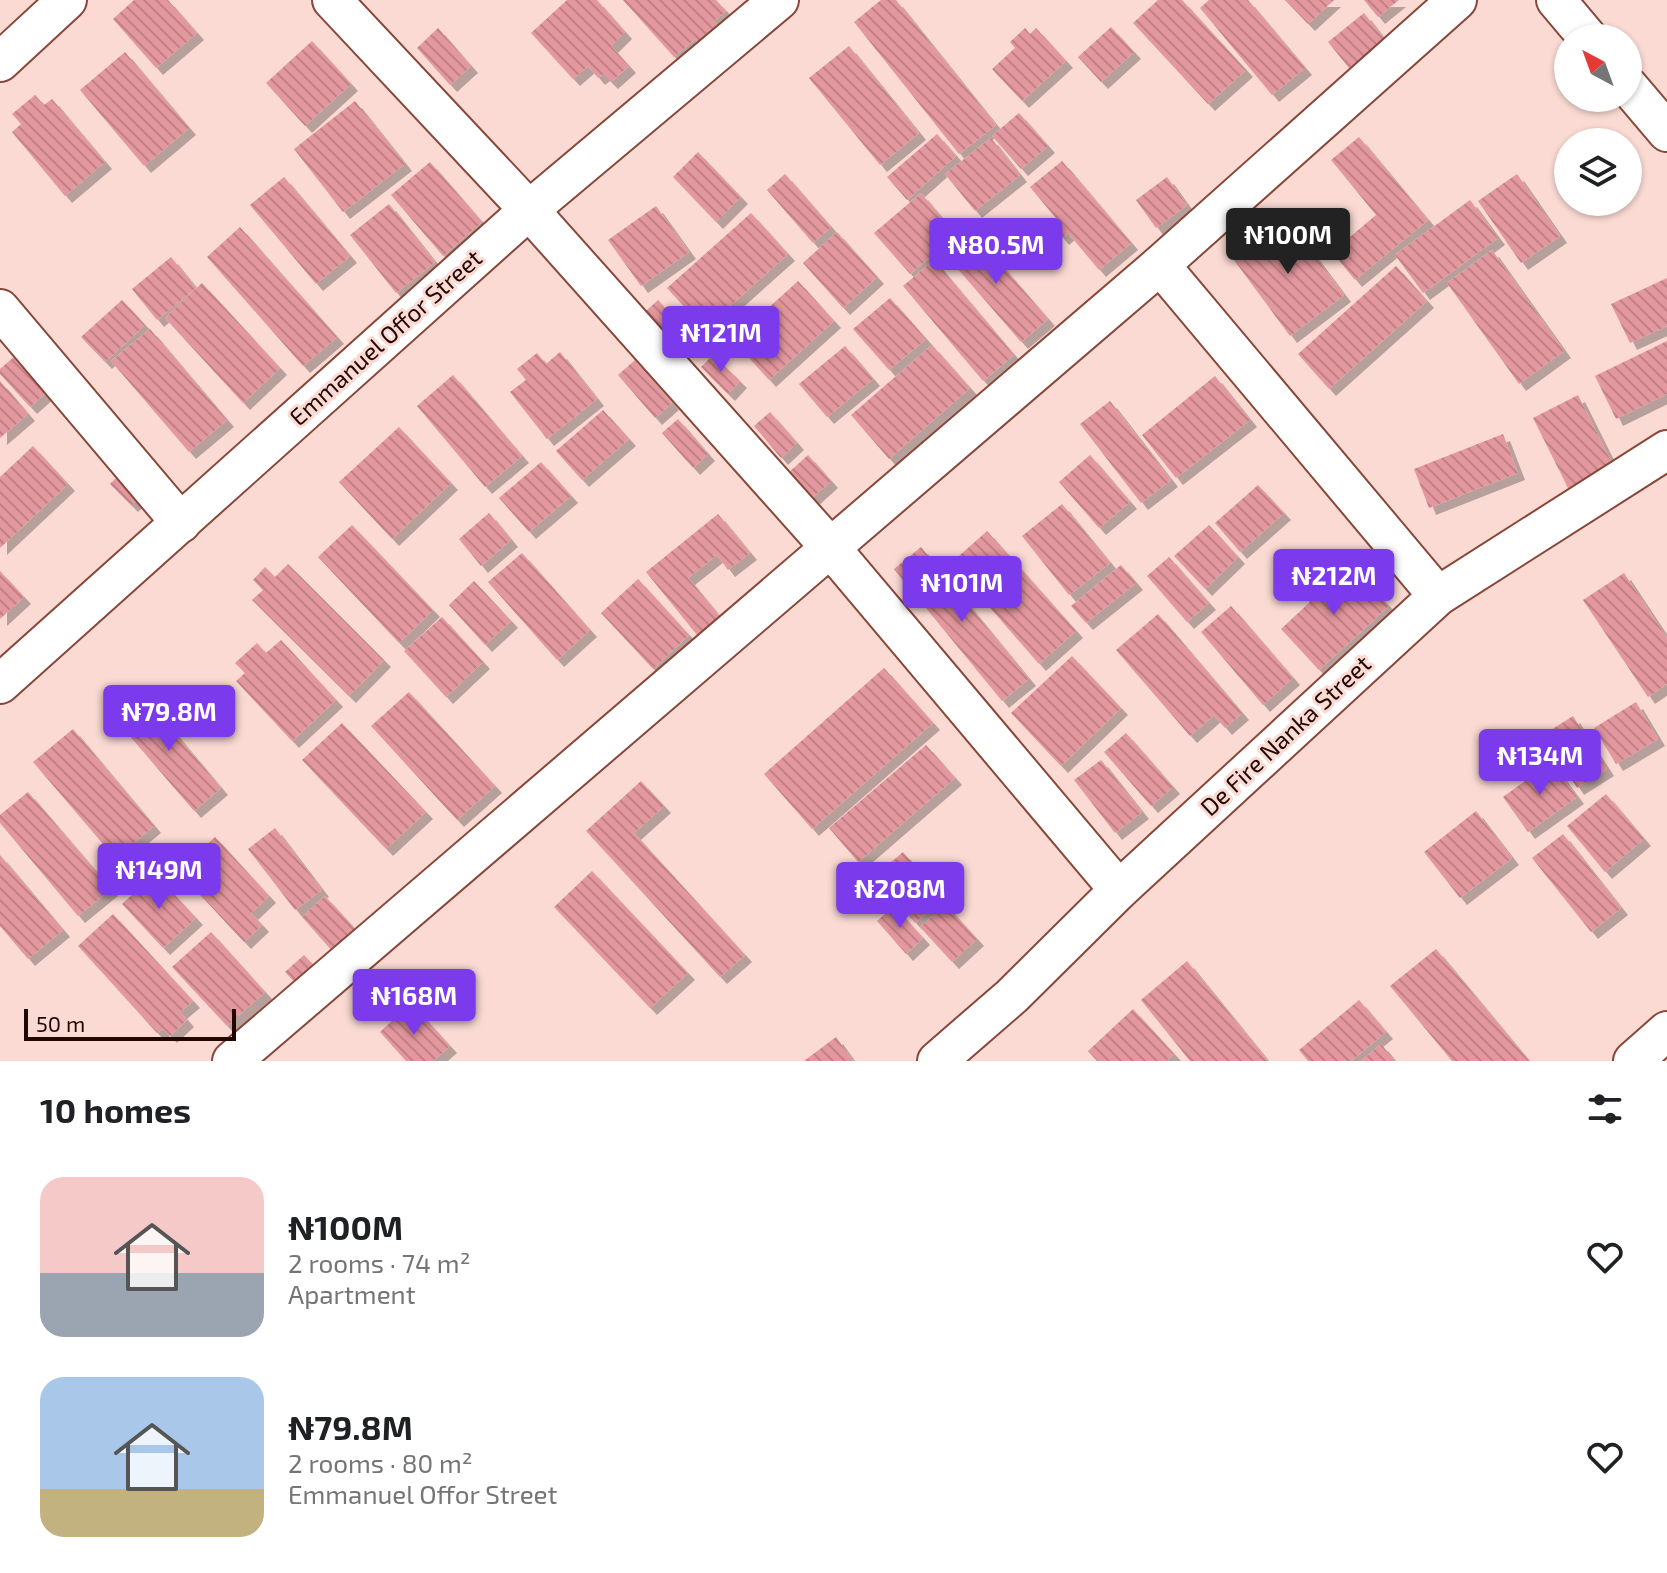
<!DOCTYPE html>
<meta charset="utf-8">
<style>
:root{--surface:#fff;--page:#f6f6f6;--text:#202124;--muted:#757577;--accent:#7c3aed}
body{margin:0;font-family:"Exo 2",sans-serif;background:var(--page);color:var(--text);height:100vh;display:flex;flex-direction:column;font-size:30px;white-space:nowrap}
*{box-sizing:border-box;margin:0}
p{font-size:26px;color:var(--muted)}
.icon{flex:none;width:44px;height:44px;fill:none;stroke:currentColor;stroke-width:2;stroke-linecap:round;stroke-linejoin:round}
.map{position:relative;height:1061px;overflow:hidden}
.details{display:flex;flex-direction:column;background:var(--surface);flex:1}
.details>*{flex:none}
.needle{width:52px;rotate:319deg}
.buttons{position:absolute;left:1554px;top:24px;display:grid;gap:16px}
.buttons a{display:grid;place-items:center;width:88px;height:88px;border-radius:50%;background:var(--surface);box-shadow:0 2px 6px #0004;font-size:40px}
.scale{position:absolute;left:24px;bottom:20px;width:212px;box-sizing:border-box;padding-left:8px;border:4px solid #210704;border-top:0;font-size:22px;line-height:28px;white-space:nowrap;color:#210704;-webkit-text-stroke:6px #fadad3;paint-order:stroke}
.price{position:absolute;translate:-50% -68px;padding:0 18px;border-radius:8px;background:var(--accent);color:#fff;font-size:26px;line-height:52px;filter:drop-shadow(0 2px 4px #0008)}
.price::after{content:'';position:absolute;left:50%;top:48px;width:24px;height:18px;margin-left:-12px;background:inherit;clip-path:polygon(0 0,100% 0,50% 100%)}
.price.current{background:#222;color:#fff}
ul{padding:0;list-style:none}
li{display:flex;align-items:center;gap:24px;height:200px;padding:0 40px}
li span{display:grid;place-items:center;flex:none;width:224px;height:160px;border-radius:24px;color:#555}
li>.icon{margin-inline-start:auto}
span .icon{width:96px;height:96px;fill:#fffc;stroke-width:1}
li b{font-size:34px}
h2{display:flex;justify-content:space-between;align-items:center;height:96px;padding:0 40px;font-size:34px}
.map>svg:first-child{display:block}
.building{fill:url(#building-back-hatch);filter:url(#shadow)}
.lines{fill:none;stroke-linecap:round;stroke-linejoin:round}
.minor-casing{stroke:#884739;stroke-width:42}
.minor{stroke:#fff;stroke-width:38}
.labels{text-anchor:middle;stroke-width:6;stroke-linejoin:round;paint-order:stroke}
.street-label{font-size:24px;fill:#210704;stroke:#fadad3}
</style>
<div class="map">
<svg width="1667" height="1061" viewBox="0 0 1667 1061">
<defs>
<pattern id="building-back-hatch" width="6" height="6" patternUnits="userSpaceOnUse" patternTransform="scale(2)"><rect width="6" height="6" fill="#e3979e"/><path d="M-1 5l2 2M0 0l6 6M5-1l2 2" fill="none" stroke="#c28186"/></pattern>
<filter id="shadow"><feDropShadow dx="7" dy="7" stdDeviation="0" flood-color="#0004"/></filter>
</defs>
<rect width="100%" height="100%" fill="#fadad3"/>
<g class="building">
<polygon points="134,0 168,0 197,33 156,68 113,19"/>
<polygon points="567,0 597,0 625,32 611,46 629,66 611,82 603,74 598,78 588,66 573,79 531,33"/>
<polygon points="623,0 716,0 726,11 714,21 718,26 699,44 695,39 674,57"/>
<polygon points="881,0 896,0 996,125 959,154 854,22"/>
<polygon points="1158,0 1182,0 1246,70 1208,104 1133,23"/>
<polygon points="1209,0 1248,0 1305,68 1272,95 1200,8"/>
<polygon points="1285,0 1334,0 1308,24"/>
<polygon points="1364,0 1399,0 1378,17"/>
<polygon points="1364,13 1385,40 1349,68 1328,42"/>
<polygon points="1111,27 1134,52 1101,82 1078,57"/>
<polygon points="438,28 471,66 450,85 417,48"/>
<polygon points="1025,28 1030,34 1036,28 1066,61 1022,101 992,69 1015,48 1010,42"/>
<polygon points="312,41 351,84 305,126 266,83"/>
<polygon points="849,46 919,133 880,165 809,78"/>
<polygon points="125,52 189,128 144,166 80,90"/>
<polygon points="35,95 44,105 52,99 105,162 65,196 12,132 21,124 12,114"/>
<polygon points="355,101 405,164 343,212 294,149"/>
<polygon points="1019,113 1048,146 1021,169 992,136"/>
<polygon points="937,134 956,156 907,200 887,177"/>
<polygon points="1359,137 1428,220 1355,280 1332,252 1376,215 1331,160"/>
<polygon points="991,138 1020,175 975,211 945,174"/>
<polygon points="698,152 741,197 716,222 673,177"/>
<polygon points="1062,161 1131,243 1099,270 1068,233 1062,238 1053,227 1059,222 1030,187"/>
<polygon points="430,162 482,222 443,256 391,195"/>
<polygon points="785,174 831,227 813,243 767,190"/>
<polygon points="1517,174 1560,236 1521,263 1478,201"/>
<polygon points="284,177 350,256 316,284 250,205"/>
<polygon points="1167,177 1187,205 1156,228 1136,200"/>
<polygon points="921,193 956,235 910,274 874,233"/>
<polygon points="1470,200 1498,238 1423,293 1395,255"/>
<polygon points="389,204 435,262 396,293 350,235"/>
<polygon points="656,206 689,252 641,286 608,240"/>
<polygon points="751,213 788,254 704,329 696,321 691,326 681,315 687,310 667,288"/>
<polygon points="1285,216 1344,295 1290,336 1231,256"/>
<polygon points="240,227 337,337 303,366 207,257"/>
<polygon points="971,230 1048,319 1021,342 944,253"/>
<polygon points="837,232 877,277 843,308 803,263"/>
<polygon points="1492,250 1564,351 1519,384 1447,283"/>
<polygon points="171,257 196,288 157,320 132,289"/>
<polygon points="934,260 1014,355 983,381 903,286"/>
<polygon points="1396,266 1427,301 1329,389 1298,354"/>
<polygon points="1667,278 1667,326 1630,343 1611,304"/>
<polygon points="798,281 834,321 769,380 733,340"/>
<polygon points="202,283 280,368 243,403 165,318"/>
<polygon points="890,298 926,339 889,370 853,329"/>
<polygon points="122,300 145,325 105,362 81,337"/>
<polygon points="658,300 684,328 671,340 646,311"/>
<polygon points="150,329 227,420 189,452 111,361"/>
<polygon points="1667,341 1667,394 1616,419 1595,376"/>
<polygon points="932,345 970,388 889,459 851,415"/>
<polygon points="845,346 873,379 827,417 799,384"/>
<polygon points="560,352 597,399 547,439 510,392 526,380 517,369 537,353 546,364"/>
<polygon points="16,355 48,391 30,407 0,374 0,369"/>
<polygon points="713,355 740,381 728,394 701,367"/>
<polygon points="635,360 672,403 655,418 618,375"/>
<polygon points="453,375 522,456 485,487 417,406"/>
<polygon points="1215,376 1250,420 1176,478 1142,435"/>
<polygon points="0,381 28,414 0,438"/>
<polygon points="1578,395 1613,465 1568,488 1533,418"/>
<polygon points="1110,401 1171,480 1141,503 1080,424"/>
<polygon points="603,410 629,439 582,480 556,451"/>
<polygon points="770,412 797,443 781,458 754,426"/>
<polygon points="678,419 708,454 693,468 662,433"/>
<polygon points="399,427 451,483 392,539 339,482"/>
<polygon points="1503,434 1518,473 1429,508 1414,469"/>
<polygon points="33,446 68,484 0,548 0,477"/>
<polygon points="808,455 831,481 810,500 787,474"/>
<polygon points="1090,455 1130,502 1099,528 1059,482"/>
<polygon points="541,462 571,496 529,532 499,498"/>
<polygon points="122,472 144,493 131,505 110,484"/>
<polygon points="1258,485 1284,513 1240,552 1215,523"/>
<polygon points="1062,504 1110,563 1069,595 1022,536"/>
<polygon points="489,513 511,540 481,566 459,539"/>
<polygon points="718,514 750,553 728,570 717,555 688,578 720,617 697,635 646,572"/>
<polygon points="352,525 433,610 399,643 318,557"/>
<polygon points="1209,525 1238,557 1205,589 1174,556"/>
<polygon points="987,531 1076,631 1039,664 951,563"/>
<polygon points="921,547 1029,679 1002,701 894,569"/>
<polygon points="522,553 590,630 557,660 488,582"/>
<polygon points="1169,557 1209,603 1187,622 1147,576"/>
<polygon points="288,564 384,660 349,696 252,600 263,590 253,580 265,567 275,577"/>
<polygon points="1121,565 1136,583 1086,623 1071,606"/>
<polygon points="1351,565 1389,606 1319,670 1281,629 1310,602 1304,596 1322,580 1327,587"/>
<polygon points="0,571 24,597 0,619"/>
<polygon points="1624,573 1667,638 1667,684 1648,697 1583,600"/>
<polygon points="638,579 689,635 653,669 601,613"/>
<polygon points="474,581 511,621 485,645 449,605"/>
<polygon points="1231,606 1293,678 1263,705 1201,632"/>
<polygon points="1158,614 1242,713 1225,728 1214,715 1190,736 1116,650"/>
<polygon points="442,617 483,662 446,697 404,651"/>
<polygon points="281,640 336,700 292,741 236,681 245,673 235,663 257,643 266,653"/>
<polygon points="1072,656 1121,708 1061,766 1011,713"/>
<polygon points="884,668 933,723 812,829 764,774"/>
<polygon points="409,692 495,786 457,820 371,726"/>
<polygon points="144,696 221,788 194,811 116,720"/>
<polygon points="1636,702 1658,739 1616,764 1594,728"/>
<polygon points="1573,716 1607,769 1577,788 1543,735"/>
<polygon points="342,723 426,812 386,849 302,760"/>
<polygon points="73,729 154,826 115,858 33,762"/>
<polygon points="1126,733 1173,787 1151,806 1104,752"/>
<polygon points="926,745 955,778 858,862 829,828"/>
<polygon points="1101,760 1142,812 1115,833 1074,780"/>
<polygon points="1551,762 1577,797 1528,832 1503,797"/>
<polygon points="641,781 664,806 634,833 745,955 720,977 586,831"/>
<polygon points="28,792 111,889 78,916 0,823 0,815"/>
<polygon points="1606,794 1644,839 1605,872 1567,826"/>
<polygon points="1476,811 1512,858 1460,898 1424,852"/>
<polygon points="275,828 322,890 295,910 248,849"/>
<polygon points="1563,834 1621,908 1591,932 1532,858"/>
<polygon points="215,837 269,896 251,913 262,925 244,942 178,871"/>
<polygon points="903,852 944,899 915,923 875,876"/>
<polygon points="0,855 63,930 28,959 0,926"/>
<polygon points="592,871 688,973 650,1008 554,907"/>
<polygon points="155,874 196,918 163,948 122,904"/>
<polygon points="325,896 357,931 334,953 302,917"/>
<polygon points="946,905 977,939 952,962 920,927"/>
<polygon points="894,906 923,938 906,954 877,921"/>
<polygon points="113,914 193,1001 180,1012 187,1020 170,1036 163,1029 157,1033 78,946"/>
<polygon points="211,932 265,992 227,1026 172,967"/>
<polygon points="1436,949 1529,1061 1452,1061 1390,986"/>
<polygon points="304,955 321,973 302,990 285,972"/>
<polygon points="1187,961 1268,1061 1190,1061 1141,1000"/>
<polygon points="1359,1000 1386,1032 1351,1061 1308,1061 1299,1050"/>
<polygon points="411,1003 450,1046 433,1061 406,1061 380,1032"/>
<polygon points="1133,1009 1174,1054 1166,1061 1097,1061 1088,1051"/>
<polygon points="836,1037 853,1061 804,1061"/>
<polygon points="1381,1044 1395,1061 1361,1061"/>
</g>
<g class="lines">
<defs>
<g id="minor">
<polyline points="332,0 529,210 829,546 1119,890"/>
<polyline points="1556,0 1588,38"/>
<polyline points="0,62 67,0"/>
<polyline points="1628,86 1667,132"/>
<polyline points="1160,265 1438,596"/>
<polyline points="0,309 181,523"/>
<polyline points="0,684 529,210 779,0"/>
<polyline points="232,1061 1160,265 1457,0"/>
<polyline points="937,1061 1012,996 1119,890 1438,596 1667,450"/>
<polyline points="1633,1061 1667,1031"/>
</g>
</defs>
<use href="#minor" class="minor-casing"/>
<use href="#minor" class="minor"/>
</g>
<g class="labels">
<g class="street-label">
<text transform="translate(386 338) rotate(-42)" y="8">Emmanuel Offor Street</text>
<text transform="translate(1286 736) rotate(-43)" y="8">De Fire Nanka Street</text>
</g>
</g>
</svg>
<div class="buttons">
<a><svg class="needle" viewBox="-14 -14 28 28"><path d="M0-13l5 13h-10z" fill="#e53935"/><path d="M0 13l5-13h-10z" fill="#757577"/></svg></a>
<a><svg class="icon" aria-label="layers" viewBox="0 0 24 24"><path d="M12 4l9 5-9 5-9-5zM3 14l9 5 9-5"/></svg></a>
</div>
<div class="scale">50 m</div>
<b class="price current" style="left:1288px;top:276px">₦100M</b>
<b class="price" style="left:996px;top:286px">₦80.5M</b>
<b class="price" style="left:721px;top:374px">₦121M</b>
<b class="price" style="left:1334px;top:617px">₦212M</b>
<b class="price" style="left:962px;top:624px">₦101M</b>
<b class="price" style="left:169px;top:753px">₦79.8M</b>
<b class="price" style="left:1540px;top:797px">₦134M</b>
<b class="price" style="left:159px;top:911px">₦149M</b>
<b class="price" style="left:900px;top:930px">₦208M</b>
<b class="price" style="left:414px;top:1037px">₦168M</b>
</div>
<section class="details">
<h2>10 homes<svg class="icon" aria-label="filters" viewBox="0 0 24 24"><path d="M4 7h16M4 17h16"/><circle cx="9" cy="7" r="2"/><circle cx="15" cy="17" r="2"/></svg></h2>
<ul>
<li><span style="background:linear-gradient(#f6c9c9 60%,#9aa5b1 0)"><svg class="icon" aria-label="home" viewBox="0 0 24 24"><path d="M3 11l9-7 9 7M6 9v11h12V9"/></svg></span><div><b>₦100M</b><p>2 rooms · 74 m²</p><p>Apartment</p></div><svg class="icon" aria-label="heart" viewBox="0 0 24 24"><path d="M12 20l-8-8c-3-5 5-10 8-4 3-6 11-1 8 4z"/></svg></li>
<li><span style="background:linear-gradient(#a9c7e8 70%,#c2b280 0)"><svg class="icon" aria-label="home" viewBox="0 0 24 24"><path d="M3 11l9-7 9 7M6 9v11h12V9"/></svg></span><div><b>₦79.8M</b><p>2 rooms · 80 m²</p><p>Emmanuel Offor Street</p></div><svg class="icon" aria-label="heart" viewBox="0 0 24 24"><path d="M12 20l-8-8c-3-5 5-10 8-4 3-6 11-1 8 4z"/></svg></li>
</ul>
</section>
